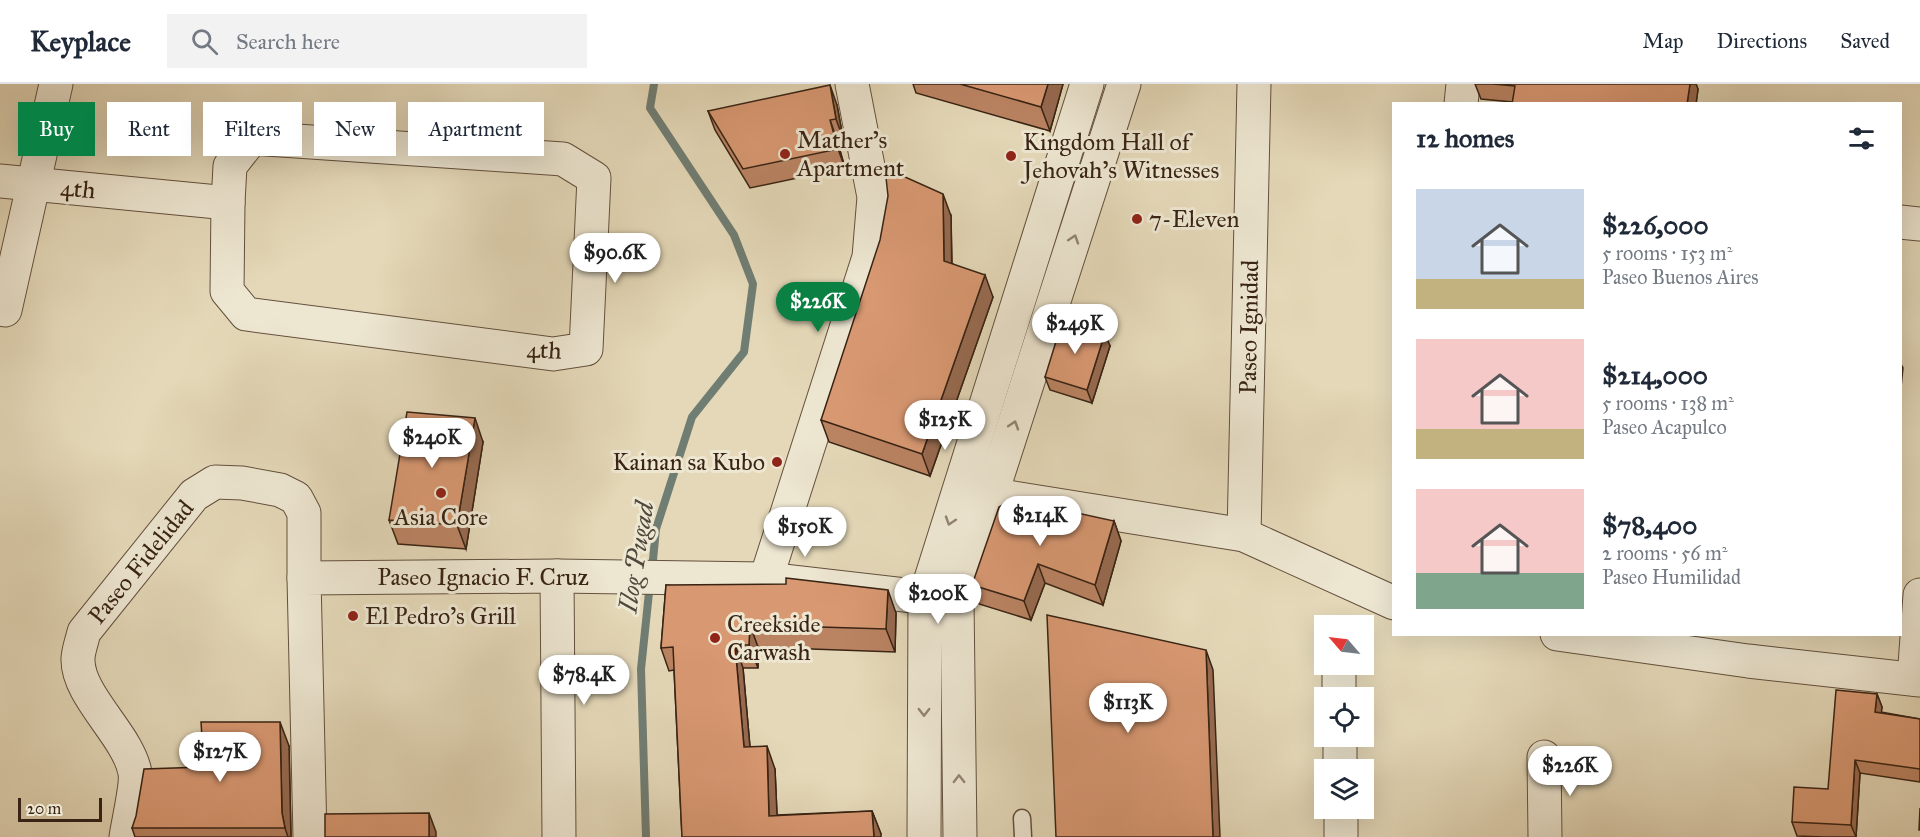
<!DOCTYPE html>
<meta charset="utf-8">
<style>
:root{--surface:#fff;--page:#f2f2f3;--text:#1f2937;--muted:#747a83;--line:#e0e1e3;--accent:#0b8043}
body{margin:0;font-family:"IM FELL Great Primer",serif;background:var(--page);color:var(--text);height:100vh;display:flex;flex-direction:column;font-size:22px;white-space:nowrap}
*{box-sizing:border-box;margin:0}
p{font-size:20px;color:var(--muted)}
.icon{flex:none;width:33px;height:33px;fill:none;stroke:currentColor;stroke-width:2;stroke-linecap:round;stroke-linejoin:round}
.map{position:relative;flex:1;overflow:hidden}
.details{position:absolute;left:1392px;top:18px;width:510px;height:534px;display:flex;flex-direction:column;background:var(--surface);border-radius:0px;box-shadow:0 6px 24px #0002}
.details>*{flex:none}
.guide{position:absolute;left:18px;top:18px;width:570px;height:54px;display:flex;gap:12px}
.needle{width:39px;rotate:298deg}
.tools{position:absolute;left:1314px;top:531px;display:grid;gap:12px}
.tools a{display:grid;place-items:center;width:60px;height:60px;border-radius:0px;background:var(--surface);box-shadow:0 6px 24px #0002;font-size:30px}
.scale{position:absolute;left:18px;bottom:15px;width:84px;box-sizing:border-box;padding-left:6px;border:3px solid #382314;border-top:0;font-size:16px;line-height:21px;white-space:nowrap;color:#382314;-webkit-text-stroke:4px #ede6d1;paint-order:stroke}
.price{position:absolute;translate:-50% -51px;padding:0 14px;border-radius:21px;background:#fff;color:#222;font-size:20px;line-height:39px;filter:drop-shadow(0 2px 3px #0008)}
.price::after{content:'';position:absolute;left:50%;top:36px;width:18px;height:14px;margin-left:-9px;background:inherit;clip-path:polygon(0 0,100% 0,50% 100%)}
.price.on{background:var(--accent);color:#fff}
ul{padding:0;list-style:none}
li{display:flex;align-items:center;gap:18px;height:150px;padding:0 24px}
li span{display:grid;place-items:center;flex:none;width:168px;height:120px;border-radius:0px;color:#555}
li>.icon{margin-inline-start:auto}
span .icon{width:72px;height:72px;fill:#fffc;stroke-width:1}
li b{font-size:26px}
h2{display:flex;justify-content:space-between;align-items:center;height:72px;padding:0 24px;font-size:26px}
.pill{padding:0 21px;border-radius:0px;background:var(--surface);box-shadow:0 6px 24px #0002;font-size:21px;line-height:54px}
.pill.on{background:var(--accent);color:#fff}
header{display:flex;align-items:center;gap:36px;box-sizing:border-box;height:84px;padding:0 30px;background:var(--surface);border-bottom:2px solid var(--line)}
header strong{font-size:28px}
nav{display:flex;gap:33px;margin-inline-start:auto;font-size:21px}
.search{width:420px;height:54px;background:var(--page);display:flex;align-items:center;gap:15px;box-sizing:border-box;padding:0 21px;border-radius:0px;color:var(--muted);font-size:22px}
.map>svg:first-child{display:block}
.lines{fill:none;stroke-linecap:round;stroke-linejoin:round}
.stream{stroke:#707d73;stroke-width:8}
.service-casing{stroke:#63503d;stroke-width:19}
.minor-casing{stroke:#63503d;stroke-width:35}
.tertiary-casing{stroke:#63503d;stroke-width:35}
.service{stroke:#ede6d1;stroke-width:16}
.minor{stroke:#ede6d1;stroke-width:33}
.tertiary{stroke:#ede6d1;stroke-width:33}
.wall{fill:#ba8362;stroke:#382314;stroke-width:1.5}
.shaded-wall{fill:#976a50;stroke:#382314;stroke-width:1.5}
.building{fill:#d89872;stroke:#382314;stroke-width:1.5}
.oneway{stroke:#928472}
.poi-dot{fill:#8f2418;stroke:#ede6d1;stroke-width:2}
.labels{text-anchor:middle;stroke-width:6;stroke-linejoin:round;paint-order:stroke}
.poi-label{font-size:24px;fill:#382314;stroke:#ede6d1;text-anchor:start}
.street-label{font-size:24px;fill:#382314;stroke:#ede6d1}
.water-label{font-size:26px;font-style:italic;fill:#4f483c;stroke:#ede6d1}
</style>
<header>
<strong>Keyplace</strong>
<div class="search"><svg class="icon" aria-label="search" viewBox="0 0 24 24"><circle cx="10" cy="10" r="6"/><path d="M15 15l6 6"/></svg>Search here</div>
<nav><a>Map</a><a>Directions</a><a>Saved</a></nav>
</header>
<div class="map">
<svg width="1920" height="753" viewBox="0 0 1920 753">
<rect width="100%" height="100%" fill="#e4d8b8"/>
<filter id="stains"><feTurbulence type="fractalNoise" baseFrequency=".00333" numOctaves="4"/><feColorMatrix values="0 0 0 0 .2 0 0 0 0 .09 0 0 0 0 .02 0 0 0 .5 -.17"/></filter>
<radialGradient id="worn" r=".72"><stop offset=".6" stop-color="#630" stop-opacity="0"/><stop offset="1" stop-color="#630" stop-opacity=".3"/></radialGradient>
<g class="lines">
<g class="stream">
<polyline points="652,486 656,445 692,333 744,268 753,200 734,151 650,24 654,0"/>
<polyline points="646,753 641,585 650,499"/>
</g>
<defs>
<polyline id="service" points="1022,734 1023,753"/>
<g id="minor">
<polyline points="1461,20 1463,0"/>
<polygon points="252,54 563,75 594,94 586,265 553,270 246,230 227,207 228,119 230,82"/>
<polyline points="0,97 228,119"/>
<polyline points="1900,138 1920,140"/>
<polyline points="5,226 56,0"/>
<polyline points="964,406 1244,451 1394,519"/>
<polyline points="1244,451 1254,0"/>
<polyline points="557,492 559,753"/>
<polyline points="766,495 869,173 874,113 852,0"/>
<polyline points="1557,550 1748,577 1920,596"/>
<polyline points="1339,587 1339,614"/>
<polyline points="1914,595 1920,511"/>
<polyline points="1340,652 1340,686"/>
<polyline points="1544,673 1545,753"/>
<polyline points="1341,724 1341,753"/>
<path d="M126,753C128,739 137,701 135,689C129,652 77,612 78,575C78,567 82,557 84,548L194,411L215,398L242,399L280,406L296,414L304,429V494"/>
</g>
<g id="tertiary">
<polyline points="310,753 304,494 557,492 766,495 957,517"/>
<polyline points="924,753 925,514 1087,0"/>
<polyline points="960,753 957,517 1124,0"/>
</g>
</defs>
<use href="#service" class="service-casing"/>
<use href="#minor" class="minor-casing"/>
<use href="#tertiary" class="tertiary-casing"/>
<use href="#service" class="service"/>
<use href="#minor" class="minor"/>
<use href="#tertiary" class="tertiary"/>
</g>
<g class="wall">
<polygon points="913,0 1063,0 1050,47 916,9"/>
<polygon points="1475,0 1696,0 1698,5 1696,20 1512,20 1512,18 1481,15"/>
<polygon points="837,21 843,54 837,56 845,84 750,104 715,46 708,27"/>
<polygon points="951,132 952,179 993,213 930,392 829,358 821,336"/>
<polygon points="1110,262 1092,319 1050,306 1045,293"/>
<polygon points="483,358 466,465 398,460 389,436"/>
<polygon points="1114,437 1121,457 1103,521 1045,499 1031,536 979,520 972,501"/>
<polygon points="666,501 896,529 895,568 758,563 758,584 743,584 750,663 775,685 777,731 872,727 881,750 682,753 674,586 669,587 661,564"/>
<polygon points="1877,610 1882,623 1881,628 1920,635 1920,698 1860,689 1856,753 1825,753 1797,752 1792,738 1828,705"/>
<polygon points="289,662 291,753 135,753 132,744 204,683"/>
</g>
<g class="shaded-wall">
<polygon points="1048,0 1063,0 1050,47 1041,23"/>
<polygon points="1690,0 1696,0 1698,5 1696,20 1687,20"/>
<polygon points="830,1 837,21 843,54 836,35"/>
<polygon points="830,36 837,56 845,84 838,65"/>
<polygon points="943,110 951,132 952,199 944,177"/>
<polygon points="985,191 993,213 930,392 922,370"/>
<polygon points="1105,249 1110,262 1092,319 1087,306"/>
<polygon points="1900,278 1903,284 1900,313"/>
<polygon points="475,334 483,358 466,465 457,441"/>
<polygon points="1114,437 1121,457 1103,521 1095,501"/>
<polygon points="1038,480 1045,499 1031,536 1024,517"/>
<polygon points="888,506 896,529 895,568 886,545"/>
<polygon points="750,541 758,563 758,584 749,561"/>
<polygon points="735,561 743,584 752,686 744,663"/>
<polygon points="1206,566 1213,586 1220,753 1213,753"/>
<polygon points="1877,610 1882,623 1880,641 1875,628"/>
<polygon points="280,638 289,662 291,753 288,753 285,744 282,729"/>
<polygon points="767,662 775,685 778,753 769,732"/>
<polygon points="1855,676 1860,689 1856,753 1851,741"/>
<polygon points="872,727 881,750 881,753 874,753"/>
<polygon points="429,729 436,748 436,753 429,753"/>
</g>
<g class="building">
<polygon points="960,0 1048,0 1041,23"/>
<polygon points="1493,0 1690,0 1687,20 1512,20 1515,2"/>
<polygon points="830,1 836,35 830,36 838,65 743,85 708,27"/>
<polygon points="885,84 943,110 944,177 985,191 922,370 821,336 880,156 888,112"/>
<polygon points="1063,235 1105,249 1087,306 1045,293"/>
<polygon points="407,328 475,334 457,441 389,436"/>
<polygon points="1013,415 1114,437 1095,501 1038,480 1024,517 972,501 999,423"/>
<polygon points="786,494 888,506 886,545 750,541 749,561 735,561 744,663 767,662 769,732 872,727 874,753 682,753 673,563 661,564 666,501 786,500"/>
<polygon points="1047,531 1206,566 1213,753 1056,753"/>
<polygon points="1836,606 1877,610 1875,628 1920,635 1920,685 1855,676 1851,741 1792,738 1794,703 1828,705"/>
<polygon points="201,638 280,638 282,729 285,744 132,744 136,732 144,685 204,683"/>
<polygon points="1920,724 1920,746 1919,746"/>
<polygon points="429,729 429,753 325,753 325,730"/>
</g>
<defs><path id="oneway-chevron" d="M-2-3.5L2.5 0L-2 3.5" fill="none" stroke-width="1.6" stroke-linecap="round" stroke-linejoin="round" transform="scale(1.5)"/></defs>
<g class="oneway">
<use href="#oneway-chevron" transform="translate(1074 155) rotate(-72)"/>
<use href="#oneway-chevron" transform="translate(1014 341) rotate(-72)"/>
<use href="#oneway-chevron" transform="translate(950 437) rotate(108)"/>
<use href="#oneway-chevron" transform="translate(924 628) rotate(90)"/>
<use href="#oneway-chevron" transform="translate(959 695) rotate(-91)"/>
</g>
<g class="poi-dot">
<circle cx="785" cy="70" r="6"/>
<circle cx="1011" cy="72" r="6"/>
<circle cx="1137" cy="135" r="6"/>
<circle cx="777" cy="378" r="6"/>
<circle cx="441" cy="409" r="6"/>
<circle cx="353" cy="532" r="6"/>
<circle cx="715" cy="554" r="6"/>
</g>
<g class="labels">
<g class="poi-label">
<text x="797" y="64">Mather's<tspan x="797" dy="28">Apartment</tspan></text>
<text x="1023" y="66">Kingdom Hall of<tspan x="1023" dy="28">Jehovah's Witnesses</tspan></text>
<text x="1149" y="143">7-Eleven</text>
<text x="765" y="386" text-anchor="end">Kainan sa Kubo</text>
<text x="441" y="441" text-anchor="middle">Asia Core</text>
<text x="365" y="540">El Pedro's Grill</text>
<text x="727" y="548">Creekside<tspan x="727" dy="28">Carwash</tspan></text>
</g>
<g class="street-label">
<text transform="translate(78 105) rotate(5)" y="8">4th</text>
<text transform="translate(1249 243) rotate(-89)" y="8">Paseo Ignidad</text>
<text transform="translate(544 266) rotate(2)" y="8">4th</text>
<text transform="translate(141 478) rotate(-51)" y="8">Paseo Fidelidad</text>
<text x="483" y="501">Paseo Ignacio F. Cruz</text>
</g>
<g class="water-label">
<text transform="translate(636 473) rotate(-81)" y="9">Ilog Pugad</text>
</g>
</g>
<rect width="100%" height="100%" filter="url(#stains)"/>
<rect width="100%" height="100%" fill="url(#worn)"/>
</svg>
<div class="tools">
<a><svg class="needle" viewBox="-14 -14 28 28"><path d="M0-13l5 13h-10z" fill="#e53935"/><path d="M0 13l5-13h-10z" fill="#747a83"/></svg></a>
<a><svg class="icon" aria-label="locate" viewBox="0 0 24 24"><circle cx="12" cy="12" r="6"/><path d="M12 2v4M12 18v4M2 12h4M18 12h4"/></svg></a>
<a><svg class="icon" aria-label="layers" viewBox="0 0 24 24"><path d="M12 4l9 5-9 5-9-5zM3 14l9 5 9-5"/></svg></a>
</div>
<div class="scale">20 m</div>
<b class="price" style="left:615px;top:200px">$90.6K</b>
<b class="price on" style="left:818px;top:249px">$226K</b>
<b class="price" style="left:1075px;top:271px">$249K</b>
<b class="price" style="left:945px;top:367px">$125K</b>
<b class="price" style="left:432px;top:385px">$240K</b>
<b class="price" style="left:1040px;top:463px">$214K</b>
<b class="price" style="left:805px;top:474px">$150K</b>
<b class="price" style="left:938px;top:541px">$200K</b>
<b class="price" style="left:584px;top:622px">$78.4K</b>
<b class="price" style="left:1128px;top:650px">$113K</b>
<b class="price" style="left:220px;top:699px">$127K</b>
<b class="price" style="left:1570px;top:713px">$226K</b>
<div class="guide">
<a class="pill on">Buy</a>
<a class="pill">Rent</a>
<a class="pill">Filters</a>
<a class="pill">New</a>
<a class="pill">Apartment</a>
</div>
<section class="details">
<h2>12 homes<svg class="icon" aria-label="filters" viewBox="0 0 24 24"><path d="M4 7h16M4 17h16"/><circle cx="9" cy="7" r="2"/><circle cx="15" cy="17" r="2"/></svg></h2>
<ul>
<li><span style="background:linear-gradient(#c9d6e8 75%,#c2b280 0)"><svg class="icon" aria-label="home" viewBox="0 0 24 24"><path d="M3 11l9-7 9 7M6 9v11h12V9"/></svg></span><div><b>$226,000</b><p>5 rooms · 153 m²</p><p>Paseo Buenos Aires</p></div></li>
<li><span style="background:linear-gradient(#f6c9c9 75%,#c2b280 0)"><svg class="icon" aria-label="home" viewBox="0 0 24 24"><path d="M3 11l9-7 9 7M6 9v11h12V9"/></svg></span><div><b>$214,000</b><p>5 rooms · 138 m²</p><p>Paseo Acapulco</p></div></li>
<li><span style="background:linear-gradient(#f6c9c9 70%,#7fa58c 0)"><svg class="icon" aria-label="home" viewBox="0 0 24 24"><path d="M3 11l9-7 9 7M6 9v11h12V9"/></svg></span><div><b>$78,400</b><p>2 rooms · 56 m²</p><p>Paseo Humilidad</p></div></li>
</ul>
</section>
</div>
